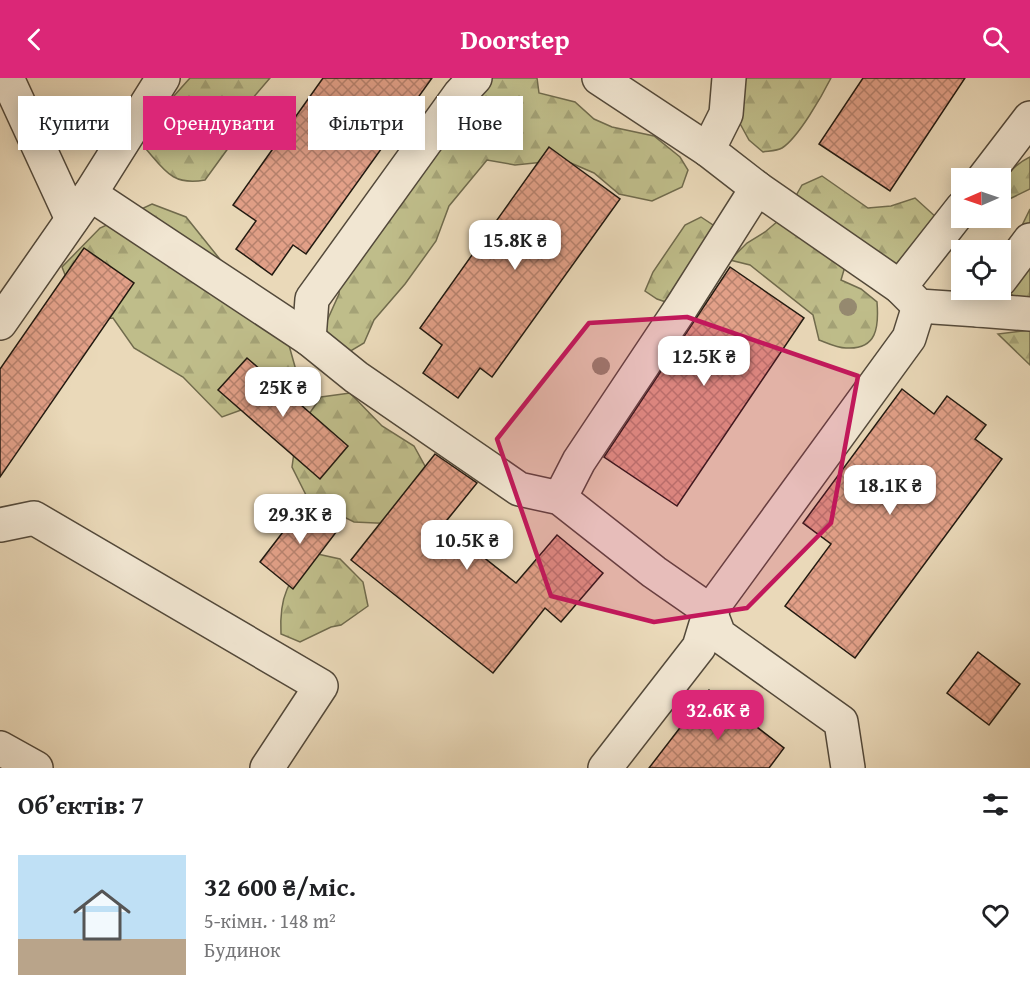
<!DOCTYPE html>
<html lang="uk">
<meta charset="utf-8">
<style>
:root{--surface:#fff;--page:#f2f2f2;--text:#202124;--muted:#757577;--accent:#db2777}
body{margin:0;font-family:"Gentium Book Plus",serif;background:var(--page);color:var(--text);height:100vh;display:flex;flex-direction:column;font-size:22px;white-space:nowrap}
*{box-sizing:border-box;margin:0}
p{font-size:20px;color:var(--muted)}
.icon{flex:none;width:33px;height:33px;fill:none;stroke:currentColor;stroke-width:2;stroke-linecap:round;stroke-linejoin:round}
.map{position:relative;height:690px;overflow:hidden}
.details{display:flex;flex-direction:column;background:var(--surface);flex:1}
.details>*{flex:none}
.banner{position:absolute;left:18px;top:18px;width:600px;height:54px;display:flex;gap:12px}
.needle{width:39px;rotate:268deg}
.controls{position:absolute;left:951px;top:90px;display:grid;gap:12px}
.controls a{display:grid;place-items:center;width:60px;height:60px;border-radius:0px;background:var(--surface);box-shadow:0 3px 15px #0003;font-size:30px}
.price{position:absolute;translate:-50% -51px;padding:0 14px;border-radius:12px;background:#fff;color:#222;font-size:20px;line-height:39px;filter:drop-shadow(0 2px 3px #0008)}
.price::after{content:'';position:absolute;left:50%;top:36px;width:18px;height:14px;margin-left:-9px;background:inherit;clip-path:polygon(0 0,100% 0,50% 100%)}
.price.current{background:var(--accent);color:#fff}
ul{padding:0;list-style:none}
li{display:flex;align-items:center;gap:18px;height:150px;padding:0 18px}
li span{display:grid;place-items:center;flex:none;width:168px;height:120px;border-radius:0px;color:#555}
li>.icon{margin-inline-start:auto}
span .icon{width:72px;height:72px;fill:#fffc;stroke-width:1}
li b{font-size:26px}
h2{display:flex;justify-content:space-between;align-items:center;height:72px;padding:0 18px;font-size:26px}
.pill{padding:0 21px;border-radius:0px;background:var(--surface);box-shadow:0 3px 15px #0003;font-size:21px;line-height:54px}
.pill.current{background:var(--accent);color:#fff}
header{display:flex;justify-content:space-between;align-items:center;height:78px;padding:0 18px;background:var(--accent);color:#fff;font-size:27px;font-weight:700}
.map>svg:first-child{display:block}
.forest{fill:url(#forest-firs);stroke:#706b4d;stroke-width:1.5}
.building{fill:url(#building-cross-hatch);stroke:#211910;stroke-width:1.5}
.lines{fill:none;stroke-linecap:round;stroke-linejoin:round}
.minor-casing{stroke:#53493a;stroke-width:36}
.minor{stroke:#f1e6d2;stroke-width:33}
.tree{fill:#958a70}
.marked{fill:#c2185b;fill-opacity:0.2;stroke:#c2185b;stroke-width:4.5;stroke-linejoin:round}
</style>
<header><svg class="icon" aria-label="back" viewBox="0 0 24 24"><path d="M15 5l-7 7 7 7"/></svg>Doorstep<svg class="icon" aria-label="search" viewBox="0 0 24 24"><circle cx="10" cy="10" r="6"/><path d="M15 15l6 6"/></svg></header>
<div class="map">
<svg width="1030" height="690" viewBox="0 0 1030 690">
<defs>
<pattern id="forest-firs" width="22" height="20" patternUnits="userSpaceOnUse" patternTransform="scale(1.5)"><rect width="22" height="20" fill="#bfbd8a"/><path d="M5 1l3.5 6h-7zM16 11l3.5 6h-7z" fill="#a4a276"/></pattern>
<pattern id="building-cross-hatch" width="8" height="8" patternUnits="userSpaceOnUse" patternTransform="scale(1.5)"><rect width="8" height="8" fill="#e2a088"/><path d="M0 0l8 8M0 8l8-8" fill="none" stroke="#b7826e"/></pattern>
</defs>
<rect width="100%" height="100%" fill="#ead9b9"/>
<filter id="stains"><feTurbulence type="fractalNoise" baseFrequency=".00333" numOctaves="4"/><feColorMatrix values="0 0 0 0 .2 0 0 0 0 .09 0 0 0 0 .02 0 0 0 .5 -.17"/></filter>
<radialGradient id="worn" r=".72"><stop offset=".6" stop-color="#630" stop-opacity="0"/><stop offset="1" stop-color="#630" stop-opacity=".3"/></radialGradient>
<g class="forest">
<path d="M190,0H270L252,21L229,69L205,102C173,108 165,93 146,71L156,38Z"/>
<polygon points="455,0 537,0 539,15 575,24 594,41 612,49 654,58 680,79 688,92 682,109 652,123 619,116 594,95 564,82 515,87 487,82 449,128 436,163 405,206 374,242 364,265 344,277 326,267 326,245 339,216 340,186"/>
<path d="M746,0H831C822,18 798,60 782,70C777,73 769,73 763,74L749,62L738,42Z"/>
<path d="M1030,79V111L1001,125C1000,102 1010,89 1030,79Z"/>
<path d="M822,98L868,130L891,128L915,120L937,140L890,198L846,185L841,202L861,211L877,224C879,249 877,272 846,270C837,270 827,265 819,262L813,237L750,187L730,182L747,165L765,154L785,137L802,107Z"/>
<polygon points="152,126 186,139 231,195 278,228 299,303 266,323 222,339 183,299 134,270 113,240 83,243 62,189 100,150"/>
<polygon points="1030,131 1030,228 1029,229 1001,209 1009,174"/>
<polygon points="701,139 719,151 666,224 657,221 645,213 653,194 685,147"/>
<polygon points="1030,252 1030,287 998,256"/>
<polygon points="350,315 382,348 414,368 431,399 398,446 354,444 308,421 292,389 297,353 321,319"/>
<path d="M313,475L340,481L363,504L368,528L341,547L331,549L300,564L281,556C279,517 288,504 313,475Z"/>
</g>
<g class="building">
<polygon points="323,0 432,0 306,176 293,167 272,197 236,171 256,143 233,127"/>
<polygon points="863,0 965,0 890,113 819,66"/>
<polygon points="549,69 620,121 492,299 480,290 458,320 423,295 442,267 420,250"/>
<polygon points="84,170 134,205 0,399 0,291"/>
<polygon points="730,189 804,240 677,428 604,379"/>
<polygon points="247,280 348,368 320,401 218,312"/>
<polygon points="902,311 934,336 947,318 986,347 975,361 1002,381 855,580 785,528 831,466 803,445"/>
<polygon points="435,376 477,405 443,447 516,505 557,457 603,495 561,544 545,530 493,595 351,482"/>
<polygon points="306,424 340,449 293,511 260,484"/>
<polygon points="978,574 1020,606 989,647 947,615"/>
<polygon points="709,612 784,670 769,690 649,690"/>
</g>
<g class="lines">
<defs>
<g id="minor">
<polyline points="7,0 72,141"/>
<polyline points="599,0 708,72"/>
<polyline points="729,0 726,36 708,72 757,110 900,209 919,228 978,232 993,212"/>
<polyline points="984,100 1030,40"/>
<polyline points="90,116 309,261 356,299 519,411 560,420 654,494 710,533 719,557 841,644 848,690"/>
<polyline points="1000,202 1030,162"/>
<polyline points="900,209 962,130"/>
<polyline points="978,232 1030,236"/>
<polyline points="0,245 90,116 163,0"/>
<polyline points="309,261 312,221 460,16 475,0"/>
<polyline points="560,420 579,383 681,230 757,110"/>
<polyline points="0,447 34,440 321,608 267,690"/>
<polyline points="0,670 36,690"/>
<polyline points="605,690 699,569 710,533 909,260 919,228"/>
</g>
</defs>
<use href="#minor" class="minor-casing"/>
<use href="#minor" class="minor"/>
</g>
<g class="tree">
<circle cx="848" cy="229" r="9"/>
<circle cx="601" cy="288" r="9"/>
</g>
<path class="marked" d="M687,239L858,298L831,445L747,530L654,544L551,518L497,361L589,245Z"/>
<rect width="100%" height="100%" filter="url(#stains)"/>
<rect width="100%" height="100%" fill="url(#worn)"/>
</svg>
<div class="controls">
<a><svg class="needle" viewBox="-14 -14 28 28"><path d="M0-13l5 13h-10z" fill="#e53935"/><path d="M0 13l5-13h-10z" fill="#757577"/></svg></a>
<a><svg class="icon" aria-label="locate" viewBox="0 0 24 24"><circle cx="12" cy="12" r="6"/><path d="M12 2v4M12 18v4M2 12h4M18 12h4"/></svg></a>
</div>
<b class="price" style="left:515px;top:193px">15.8K ₴</b>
<b class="price" style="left:704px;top:309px">12.5K ₴</b>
<b class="price" style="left:283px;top:340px">25K ₴</b>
<b class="price" style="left:890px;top:438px">18.1K ₴</b>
<b class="price" style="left:300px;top:467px">29.3K ₴</b>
<b class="price" style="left:467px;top:493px">10.5K ₴</b>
<b class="price current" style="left:718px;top:663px">32.6K ₴</b>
<div class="banner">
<a class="pill">Купити</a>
<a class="pill current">Орендувати</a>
<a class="pill">Фільтри</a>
<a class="pill">Нове</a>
</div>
</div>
<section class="details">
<h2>Об’єктів: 7<svg class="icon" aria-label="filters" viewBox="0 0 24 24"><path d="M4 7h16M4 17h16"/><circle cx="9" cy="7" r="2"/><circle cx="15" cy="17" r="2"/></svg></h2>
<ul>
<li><span style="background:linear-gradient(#bfe0f5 70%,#b9a48a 0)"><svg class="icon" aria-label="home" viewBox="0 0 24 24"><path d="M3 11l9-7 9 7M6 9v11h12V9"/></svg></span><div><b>32 600 ₴/міс.</b><p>5-кімн. · 148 m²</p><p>Будинок</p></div><svg class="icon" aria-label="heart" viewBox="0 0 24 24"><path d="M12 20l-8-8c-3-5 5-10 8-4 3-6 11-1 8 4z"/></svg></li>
</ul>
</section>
